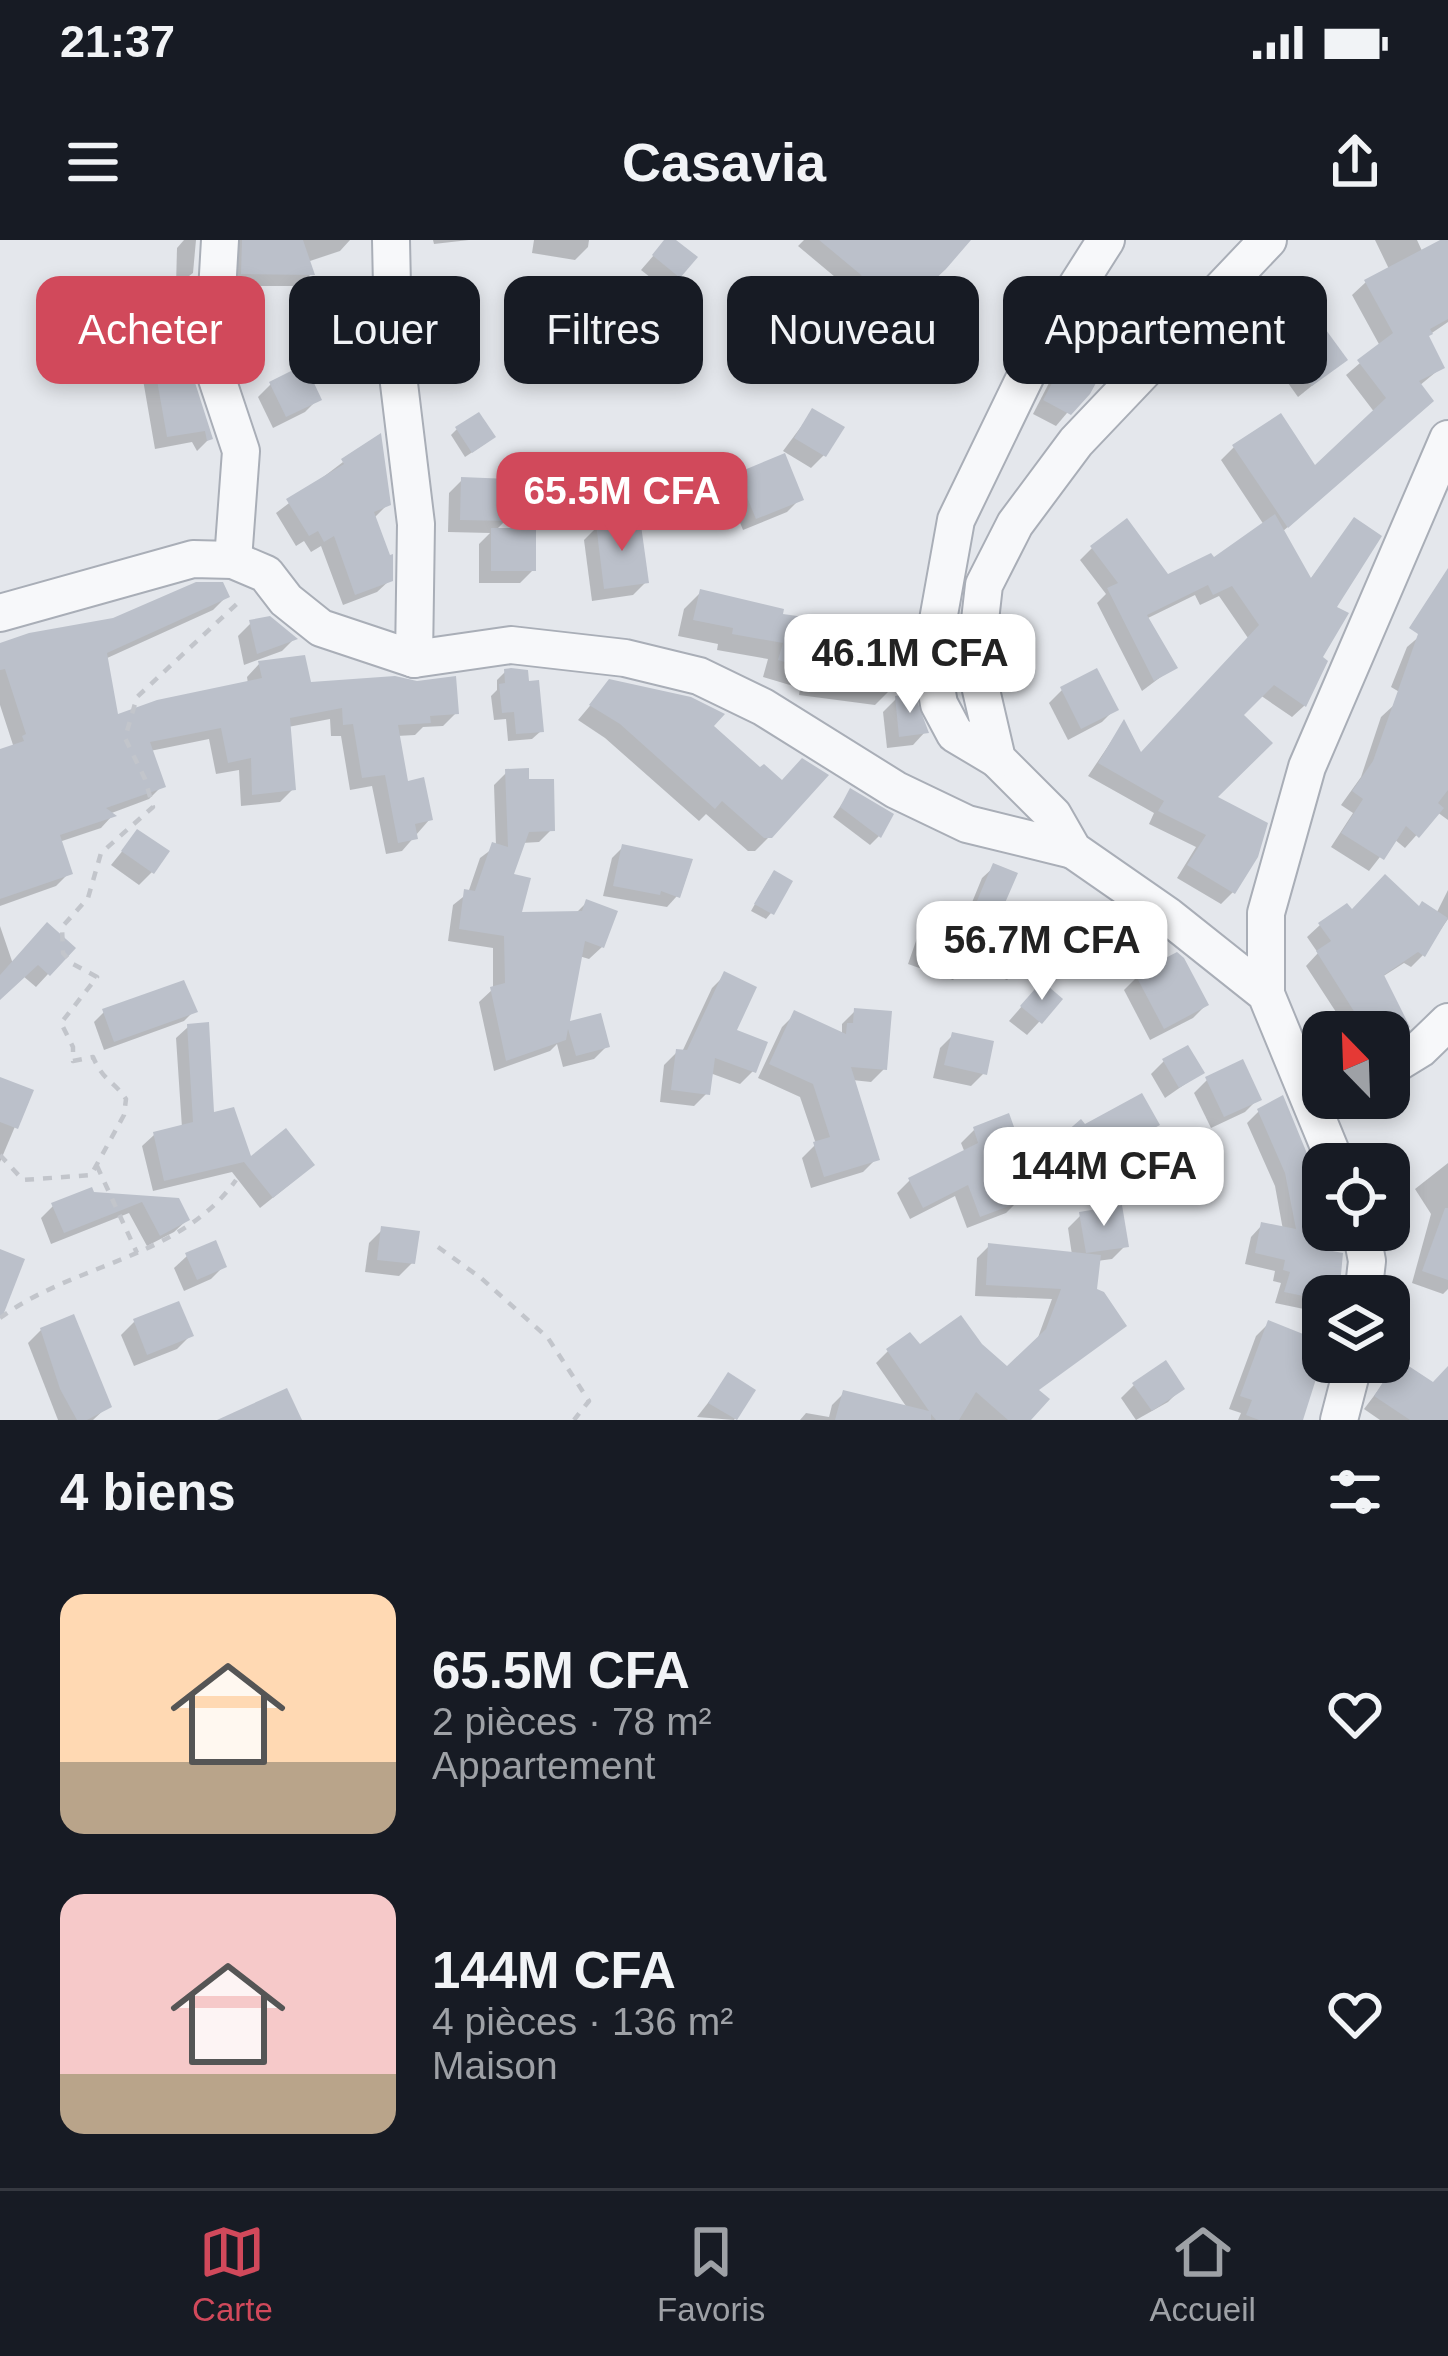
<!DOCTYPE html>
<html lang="fr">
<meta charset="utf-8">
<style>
:root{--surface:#171b24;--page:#242831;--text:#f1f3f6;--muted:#9ea1a6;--line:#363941;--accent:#d1495b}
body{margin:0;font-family:Helvetica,sans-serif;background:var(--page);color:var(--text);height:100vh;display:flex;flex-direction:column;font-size:45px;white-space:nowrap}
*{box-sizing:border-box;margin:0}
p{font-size:39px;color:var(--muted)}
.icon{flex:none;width:66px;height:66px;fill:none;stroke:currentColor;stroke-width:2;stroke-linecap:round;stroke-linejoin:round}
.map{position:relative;height:1180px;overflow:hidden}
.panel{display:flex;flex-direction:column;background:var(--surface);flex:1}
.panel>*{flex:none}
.hud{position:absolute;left:36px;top:36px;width:1377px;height:108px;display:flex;gap:24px}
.needle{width:78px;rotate:337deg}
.controls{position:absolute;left:1302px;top:771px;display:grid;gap:24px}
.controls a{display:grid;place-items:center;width:108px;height:108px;border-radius:24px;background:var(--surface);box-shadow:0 6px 18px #0003;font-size:60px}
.price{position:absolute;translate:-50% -102px;padding:0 27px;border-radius:24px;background:#fff;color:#222;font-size:39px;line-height:78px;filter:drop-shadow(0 3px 6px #0008)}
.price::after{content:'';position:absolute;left:50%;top:72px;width:36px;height:27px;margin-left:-18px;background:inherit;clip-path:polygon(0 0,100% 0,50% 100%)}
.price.active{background:var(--accent);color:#fff}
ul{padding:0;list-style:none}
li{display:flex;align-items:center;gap:36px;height:300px;padding:0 60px}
li span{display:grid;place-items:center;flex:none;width:336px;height:240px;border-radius:24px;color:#555}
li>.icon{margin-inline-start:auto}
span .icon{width:144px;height:144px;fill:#fffc;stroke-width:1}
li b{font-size:51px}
h2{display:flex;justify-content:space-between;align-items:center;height:144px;padding:0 60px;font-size:51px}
.tag{padding:0 42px;border-radius:24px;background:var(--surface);box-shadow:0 6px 18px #0003;font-size:42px;line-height:108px}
.tag.active{background:var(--accent);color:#fff}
.status{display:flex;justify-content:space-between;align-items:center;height:84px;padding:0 60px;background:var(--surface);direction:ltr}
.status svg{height:33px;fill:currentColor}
header{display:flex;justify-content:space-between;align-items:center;height:156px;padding:0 60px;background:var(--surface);font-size:54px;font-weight:800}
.tab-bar{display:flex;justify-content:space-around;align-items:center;height:168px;border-top:3px solid var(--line);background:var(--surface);font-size:33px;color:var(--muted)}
.tab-bar a{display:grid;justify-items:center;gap:6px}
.tab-bar .active{color:var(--accent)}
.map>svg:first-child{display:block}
.shadow{fill:#0003}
.building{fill:#bbc0ca}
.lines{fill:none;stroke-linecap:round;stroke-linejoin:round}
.minor-casing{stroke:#a9aeb7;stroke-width:40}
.path{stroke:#c2c5cb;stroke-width:4.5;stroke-dasharray:9 9;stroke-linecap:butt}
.minor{stroke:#f7f8fa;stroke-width:36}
</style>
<div class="status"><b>21:37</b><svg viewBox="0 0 49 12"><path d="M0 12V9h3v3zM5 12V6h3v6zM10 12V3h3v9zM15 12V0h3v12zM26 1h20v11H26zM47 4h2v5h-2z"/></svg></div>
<header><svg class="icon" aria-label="menu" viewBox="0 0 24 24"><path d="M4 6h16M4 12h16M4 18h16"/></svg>Casavia<svg class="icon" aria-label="share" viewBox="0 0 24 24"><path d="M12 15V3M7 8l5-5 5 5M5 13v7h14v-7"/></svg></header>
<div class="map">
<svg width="1448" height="1180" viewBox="0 0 1448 1180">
<rect width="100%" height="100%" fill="#e4e7ec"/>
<g class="shadow">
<polygon points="184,0 196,0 193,33 176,46 177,8"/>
<polygon points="236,0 350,0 340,11 307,22 311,34 299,46 229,46"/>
<polygon points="433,0 469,0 434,4"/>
<polygon points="534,0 589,0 588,7 575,20 532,13"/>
<polygon points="667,0 672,0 678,36 665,49 641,30"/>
<polygon points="804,0 967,0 930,42 882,86 847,47 798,6"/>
<polygon points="1375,0 1417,0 1423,13 1448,0 1448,82 1426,97 1442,127 1419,146 1417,174 1282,292 1309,341 1354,281 1319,418 1324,422 1304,466 1292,477 1260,455 1240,475 1213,558 1233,652 1221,664 1177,638 1196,607 1149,584 1154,573 1088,536 1123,484 1140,516 1248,398 1219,356 1200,365 1195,355 1146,379 1174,427 1142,451 1097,363 1106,354 1080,320 1092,308 1167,337 1212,322 1264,285 1221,220 1234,207 1314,229 1375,173 1346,135 1380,106 1352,55 1366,42 1389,29"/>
<polygon points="1103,65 1110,122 1056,186 1033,174 1065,112"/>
<polygon points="671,80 680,123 667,136 642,123 659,93"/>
<polygon points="150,92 188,130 210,198 197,211 192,202 155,209 137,105"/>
<polygon points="1273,92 1344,120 1298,157 1261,105"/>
<polygon points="271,144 318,159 305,172 273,188 258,157"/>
<polygon points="812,172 824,215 811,228 783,211"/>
<polygon points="457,189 486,203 465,217 451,195"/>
<polygon points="343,222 388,264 375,277 390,340 377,352 343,365 321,306 311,312 304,301 296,306 276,273"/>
<polygon points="739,236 800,259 787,272 743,290 726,248"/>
<polygon points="462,240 506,280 495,291 533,330 520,343 479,343 479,304 490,293 448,292 449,253"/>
<polygon points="597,287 646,342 633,355 592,361 584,300"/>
<polygon points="701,352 780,377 892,448 875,465 799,455 800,448 763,437 768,419 717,410 718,404 678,396 684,369"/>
<polygon points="226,357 213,370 105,419 116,478 248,444 247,437 259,424 309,445 456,473 443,486 423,487 415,495 397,496 405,544 430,579 402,611 386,614 372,546 350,550 341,496 331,496 330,479 288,487 293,549 280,562 241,566 239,530 216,534 209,499 150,511 162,546 149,559 109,574 112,576 101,588 59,602 69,633 56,646 0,666 0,513 14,508 0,465 0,406"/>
<polygon points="1448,372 1448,414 1413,460 1391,447 1407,407"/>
<polygon points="251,383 294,399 282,411 244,425 238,396"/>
<polygon points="505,432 541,491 532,499 508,501 506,479 494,480 491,456 497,450 497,440"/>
<polygon points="610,442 770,596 755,611 748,611 706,574 699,581 605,498 578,480"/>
<polygon points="1062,450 1115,469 1102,482 1068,500 1049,463"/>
<polygon points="896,459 925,492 913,505 887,508 883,472"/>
<polygon points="1394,465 1448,505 1448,580 1437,572 1405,608 1394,599 1369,631 1331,607 1353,573 1341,565 1361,537 1381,477"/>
<polygon points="507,532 526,542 552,589 539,602 522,603 510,636 518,675 575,674 587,662 602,707 589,719 579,716 566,785 607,806 594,819 563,827 557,804 550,811 494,831 479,762 493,749 493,708 448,701 453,665 468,653 480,618 496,606 494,545"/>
<polygon points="850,552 879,596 870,605 833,577"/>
<polygon points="137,593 152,632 139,645 111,625"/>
<polygon points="623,607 677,656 667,667 603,656 612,618"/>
<polygon points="994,627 991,687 1019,728 1007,740 967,724 953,740 908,724 924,678 936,666 966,677 982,638"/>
<polygon points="769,639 771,673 766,679 751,671"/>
<polygon points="1448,650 1448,679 1423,715 1411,727 1404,723 1382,737 1407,787 1389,802 1389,792 1349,792 1306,726 1318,713 1307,697 1320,685 1351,673 1418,670 1436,674"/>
<polygon points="0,686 13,724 47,687 48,734 36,747 23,736 0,757"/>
<polygon points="725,735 733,792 753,831 740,844 710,833 707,853 694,866 660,862 664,825 677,812 682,812 712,748"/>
<polygon points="1137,737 1206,765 1193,778 1150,800 1124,750"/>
<polygon points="1029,758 1059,760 1027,795 1009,781"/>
<polygon points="194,771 184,781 104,810 94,782 104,772"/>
<polygon points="855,771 884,829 871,842 852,840 876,919 863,932 811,948 802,918 816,904 800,857 758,838 782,787 795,774 842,795 842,784"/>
<polygon points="188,787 212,876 250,921 300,936 260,968 232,932 153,951 142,906 154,895 182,888 176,798"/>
<polygon points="953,795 984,833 971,846 933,838 940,808"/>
<polygon points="1164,821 1201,833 1165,858 1151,834"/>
<polygon points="1207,840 1258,859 1245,872 1211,888 1194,853"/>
<polygon points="0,841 30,851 0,922"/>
<polygon points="1259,871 1322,944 1323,961 1313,1010 1335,1056 1323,1056 1323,1073 1275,1063 1281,1043 1273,1041 1275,1031 1245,1024 1251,997 1262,985 1283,990 1275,946 1247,883"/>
<polygon points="1080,883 1085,888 1156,885 1143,898 1111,915 1105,904 1061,945 1055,908"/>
<polygon points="974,890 1020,911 1006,926 1019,960 1006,973 967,988 955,956 910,979 897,953 910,940 965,913 961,903"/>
<polygon points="1448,923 1448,1049 1443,1054 1412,1043 1431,974 1415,949"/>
<polygon points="92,955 177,960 187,980 174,992 147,1006 129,973 51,1004 41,978 53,966"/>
<polygon points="1081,975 1125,1006 1112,1019 1097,1021 1037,1151 1046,1159 1027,1180 800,1180 806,1173 829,1177 832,1165 844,1153 908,1169 876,1123 888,1111 980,1107 1007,1130 1036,1103 1052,1059 975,1056 977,1018 989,1006 1072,1015 1068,988"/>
<polygon points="382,990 412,1023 399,1036 365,1032 369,1003"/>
<polygon points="187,1016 224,1026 211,1039 184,1051 174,1028"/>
<polygon points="134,1082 190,1096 177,1109 134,1126 121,1095"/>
<polygon points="1269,1083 1323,1105 1323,1110 1299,1180 1238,1180 1241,1173 1229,1169 1256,1096"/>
<polygon points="41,1090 108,1166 93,1180 58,1180 28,1103"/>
<polygon points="1399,1123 1433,1145 1448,1130 1448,1180 1380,1180 1364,1169"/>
<polygon points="729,1136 752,1151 734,1180 697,1177"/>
<polygon points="1134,1145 1181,1149 1168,1162 1136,1180 1121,1158"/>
</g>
<g class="building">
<polygon points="242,0 303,0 315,35 241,34"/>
<polygon points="664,0 676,0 698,17 680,38 652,15"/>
<polygon points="819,0 971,0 946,29 897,75 860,34"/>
<polygon points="1440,0 1448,0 1448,79 1430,89 1433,94 1429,96 1445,128 1419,141 1434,161 1288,288 1232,205 1281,173 1315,225 1386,158 1357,120 1393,93 1364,40"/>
<polygon points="1102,61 1139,88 1113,124 1108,121 1090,154 1071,175 1043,160 1077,96"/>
<polygon points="1307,64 1348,120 1312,146 1271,90"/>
<polygon points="671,77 700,93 682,125 653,109"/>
<polygon points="190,80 191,130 213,199 207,201 205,191 167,197 148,89"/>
<polygon points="305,124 322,160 286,177 269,142"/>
<polygon points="812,168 845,187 826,217 794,198"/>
<polygon points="479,172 496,197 472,213 455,187"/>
<polygon points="381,193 391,265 374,272 390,315 393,314 393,341 355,355 334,296 324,302 318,291 309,296 286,259 344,224 341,219"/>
<polygon points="785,213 804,260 756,279 737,233"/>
<polygon points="461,237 511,239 509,281 460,280"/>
<polygon points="1275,274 1311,338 1354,277 1382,296 1337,367 1349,373 1323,417 1328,421 1306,467 1274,445 1244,475 1273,503 1218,557 1268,583 1258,617 1235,654 1187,625 1206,595 1158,571 1164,561 1098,523 1124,479 1141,512 1259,385 1232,346 1213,355 1208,345 1147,375 1178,428 1154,441 1107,348 1118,343 1090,306 1127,278 1168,334 1211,313 1214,317"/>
<polygon points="640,278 649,343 604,349 596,284"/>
<rect x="491" y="288" width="45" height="43"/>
<polygon points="1448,328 1448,550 1438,563 1444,568 1419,598 1406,586 1384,620 1341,593 1363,559 1352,551 1373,521 1418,394 1409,388"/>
<polygon points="196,342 223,342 230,357 107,413 118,474 157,460 262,438 258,421 305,415 311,442 395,436 417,441 456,436 459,474 430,476 431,483 398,485 408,541 424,537 433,580 415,584 418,599 398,603 385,535 362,538 353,484 343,485 342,468 290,478 296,550 252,555 251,518 228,523 221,488 150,502 166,547 106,568 117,576 60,595 73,634 0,659 0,509 24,501 22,496 26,494 5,429 0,430 0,403 29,393 113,378"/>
<polygon points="700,349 784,369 783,374 903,391 895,450 814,439 815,431 778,420 783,403 732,394 733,388 693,380"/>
<polygon points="270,376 298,399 257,414 249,380"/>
<polygon points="511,428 528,430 529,441 539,440 544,492 516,494 514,472 502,473 499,444 505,443 504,429"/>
<polygon points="1097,428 1119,470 1081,489 1060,447"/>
<polygon points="609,439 691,457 725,474 714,486 760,527 764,524 782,540 802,518 829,535 772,598 764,598 722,561 715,569 620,484 589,465"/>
<polygon points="914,453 929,493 899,497 895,456"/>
<polygon points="529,528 529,539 554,539 555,591 529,592 514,634 531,638 522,672 582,671 586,659 618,671 604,708 585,701 570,781 601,773 610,807 576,816 568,789 566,800 506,821 490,747 505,743 504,696 459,689 464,649 475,651 492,602 508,607 505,529"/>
<polygon points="850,548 894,574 881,598 840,567"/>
<polygon points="137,589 170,611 154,634 121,611"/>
<polygon points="622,604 693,619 680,658 661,651 660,655 613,646"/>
<polygon points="993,623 1018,633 995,686 1033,701 1021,730 974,711 968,730 918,712 935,663 971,675"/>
<polygon points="774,630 793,641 774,675 754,664"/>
<polygon points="1385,634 1419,666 1422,661 1448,678 1425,717 1418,712 1384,735 1410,787 1389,802 1389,792 1367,792 1316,711 1331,701 1318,683 1347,663 1352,669"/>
<polygon points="47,682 76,708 50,736 38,725 0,760 0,735"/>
<polygon points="1177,712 1184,718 1209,765 1164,789 1135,734"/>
<polygon points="724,731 757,747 737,790 768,802 756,833 715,818 710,855 671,850 676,809 687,810"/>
<polygon points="184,740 198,772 114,802 102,769"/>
<polygon points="1042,741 1063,759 1042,784 1020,766"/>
<polygon points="854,768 892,771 887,830 851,827 880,920 824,937 813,902 830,897 813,844 769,824 794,770 846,794 847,783 853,783"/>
<polygon points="209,782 214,872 234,867 251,916 286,888 315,925 273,958 244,922 164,941 153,892 193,882 187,784"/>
<polygon points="952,792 994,801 987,835 944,825"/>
<polygon points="1188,805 1205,833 1179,848 1162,819"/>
<polygon points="1243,819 1262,860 1224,877 1205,837"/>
<polygon points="0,837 34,850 18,889 0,882"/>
<polygon points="1142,853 1160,885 1125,904 1119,894 1073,936 1066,892 1081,879 1085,884"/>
<polygon points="1283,855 1315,933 1323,942 1316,1008 1343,1013 1339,1056 1323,1056 1323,1060 1284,1052 1290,1032 1283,1030 1285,1020 1255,1013 1261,982 1296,989 1285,933 1257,869"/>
<polygon points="1009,873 1023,912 1006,919 1023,961 980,977 968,945 923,968 908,938 978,903 973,887"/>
<polygon points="92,947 94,952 179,958 190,980 160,996 142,962 64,993 51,963"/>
<polygon points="1122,965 1129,1007 1086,1013 1079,972"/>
<polygon points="1445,968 1448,968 1448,1040 1422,1031"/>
<polygon points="381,986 420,991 415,1024 377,1020"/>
<polygon points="216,1000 227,1027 197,1040 185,1013"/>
<polygon points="988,1003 1101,1015 1097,1049 1104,1052 1127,1086 1039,1150 1050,1159 1031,1180 1008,1180 976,1152 959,1180 936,1180 931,1174 931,1180 835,1180 843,1150 929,1171 886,1109 910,1092 920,1104 961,1075 982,1104 1007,1126 1046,1089 1061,1049 986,1045"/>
<polygon points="0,1009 25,1019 2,1078 0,1078"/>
<polygon points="179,1061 194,1096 147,1115 133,1079"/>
<polygon points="74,1074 112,1167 87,1180 77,1180 60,1149 40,1088"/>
<polygon points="1268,1080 1323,1102 1323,1117 1303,1180 1259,1180 1246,1175 1252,1160 1240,1156"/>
<polygon points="1398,1119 1433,1142 1448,1126 1448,1180 1410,1180 1374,1156"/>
<polygon points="1166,1120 1185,1149 1152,1171 1132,1143"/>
<polygon points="728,1132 756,1150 737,1180 708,1163"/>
<polygon points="287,1148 302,1180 217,1180"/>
</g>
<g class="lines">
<defs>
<g id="minor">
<polyline points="220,0 216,69 210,93 213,127 241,211 233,320"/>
<polyline points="391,0 393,94 416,284 414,419"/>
<polyline points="1268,0 1076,202 1015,284 984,345 975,424 997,519 1053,575 1073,610 1168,676 1266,754 1336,924"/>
<polyline points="0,373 193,319 233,320 266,334 286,360 321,388 414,419 511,405 625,418 699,436 763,467 896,550 967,584 1073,610"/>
<polyline points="997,519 955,494 939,464 931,419 956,280 1045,96 1106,0"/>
<polyline points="1266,754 1266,673 1307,527 1448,199"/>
<polyline points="1389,828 1420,809 1448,782"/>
<polyline points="1361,990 1367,1021 1363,1056"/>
<polyline points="1339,1180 1354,1122"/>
</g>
</defs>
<use href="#minor" class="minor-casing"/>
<g class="path">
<path d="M0,915L23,940L91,935L124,875L126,859C112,839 104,842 93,817L73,821V807L61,783L97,737L73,724L63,713L62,687L88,658L101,613L153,567L145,539L125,498L137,457L241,360"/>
<polyline points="97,926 137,1013"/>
<polyline points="438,1007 481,1038 548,1098 589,1161 574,1180"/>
<path d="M0,1078C74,1023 180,1019 236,940"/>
</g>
<use href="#minor" class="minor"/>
</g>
</svg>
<div class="controls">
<a><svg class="needle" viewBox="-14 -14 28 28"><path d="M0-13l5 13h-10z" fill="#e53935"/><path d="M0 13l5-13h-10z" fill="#9ea1a6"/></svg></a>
<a><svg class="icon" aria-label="locate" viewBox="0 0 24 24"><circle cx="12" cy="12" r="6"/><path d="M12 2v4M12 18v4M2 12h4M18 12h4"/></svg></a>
<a><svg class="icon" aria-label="layers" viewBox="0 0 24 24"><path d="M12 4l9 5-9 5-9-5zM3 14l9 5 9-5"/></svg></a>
</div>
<b class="price active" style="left:622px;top:314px">65.5M CFA</b>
<b class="price" style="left:910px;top:476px">46.1M CFA</b>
<b class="price" style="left:1042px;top:763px">56.7M CFA</b>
<b class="price" style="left:1104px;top:989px">144M CFA</b>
<div class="hud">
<a class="tag active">Acheter</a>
<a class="tag">Louer</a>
<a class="tag">Filtres</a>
<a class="tag">Nouveau</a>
<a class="tag">Appartement</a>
</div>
</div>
<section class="panel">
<h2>4 biens<svg class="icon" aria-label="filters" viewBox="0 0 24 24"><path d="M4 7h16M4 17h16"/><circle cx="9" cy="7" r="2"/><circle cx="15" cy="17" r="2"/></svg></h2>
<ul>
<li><span style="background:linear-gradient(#ffd9b3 70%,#b9a48a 0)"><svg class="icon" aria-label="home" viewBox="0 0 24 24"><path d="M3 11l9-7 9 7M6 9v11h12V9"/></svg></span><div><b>65.5M CFA</b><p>2 pièces · 78 m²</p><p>Appartement</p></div><svg class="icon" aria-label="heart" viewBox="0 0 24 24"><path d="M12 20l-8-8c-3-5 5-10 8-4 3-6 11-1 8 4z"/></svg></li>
<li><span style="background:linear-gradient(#f6c9c9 75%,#b9a48a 0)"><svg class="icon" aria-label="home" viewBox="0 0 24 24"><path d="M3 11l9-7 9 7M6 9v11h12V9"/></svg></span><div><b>144M CFA</b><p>4 pièces · 136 m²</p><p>Maison</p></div><svg class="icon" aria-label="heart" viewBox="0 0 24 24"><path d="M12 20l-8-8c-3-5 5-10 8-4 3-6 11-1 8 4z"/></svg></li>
</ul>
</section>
<nav class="tab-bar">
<a class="active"><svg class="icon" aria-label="map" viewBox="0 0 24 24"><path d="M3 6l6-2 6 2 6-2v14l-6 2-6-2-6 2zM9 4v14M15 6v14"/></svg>Carte</a>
<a><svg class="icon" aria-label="saved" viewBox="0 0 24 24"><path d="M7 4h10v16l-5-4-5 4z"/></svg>Favoris</a>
<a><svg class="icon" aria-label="home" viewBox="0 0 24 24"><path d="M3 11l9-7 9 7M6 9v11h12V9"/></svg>Accueil</a>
</nav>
